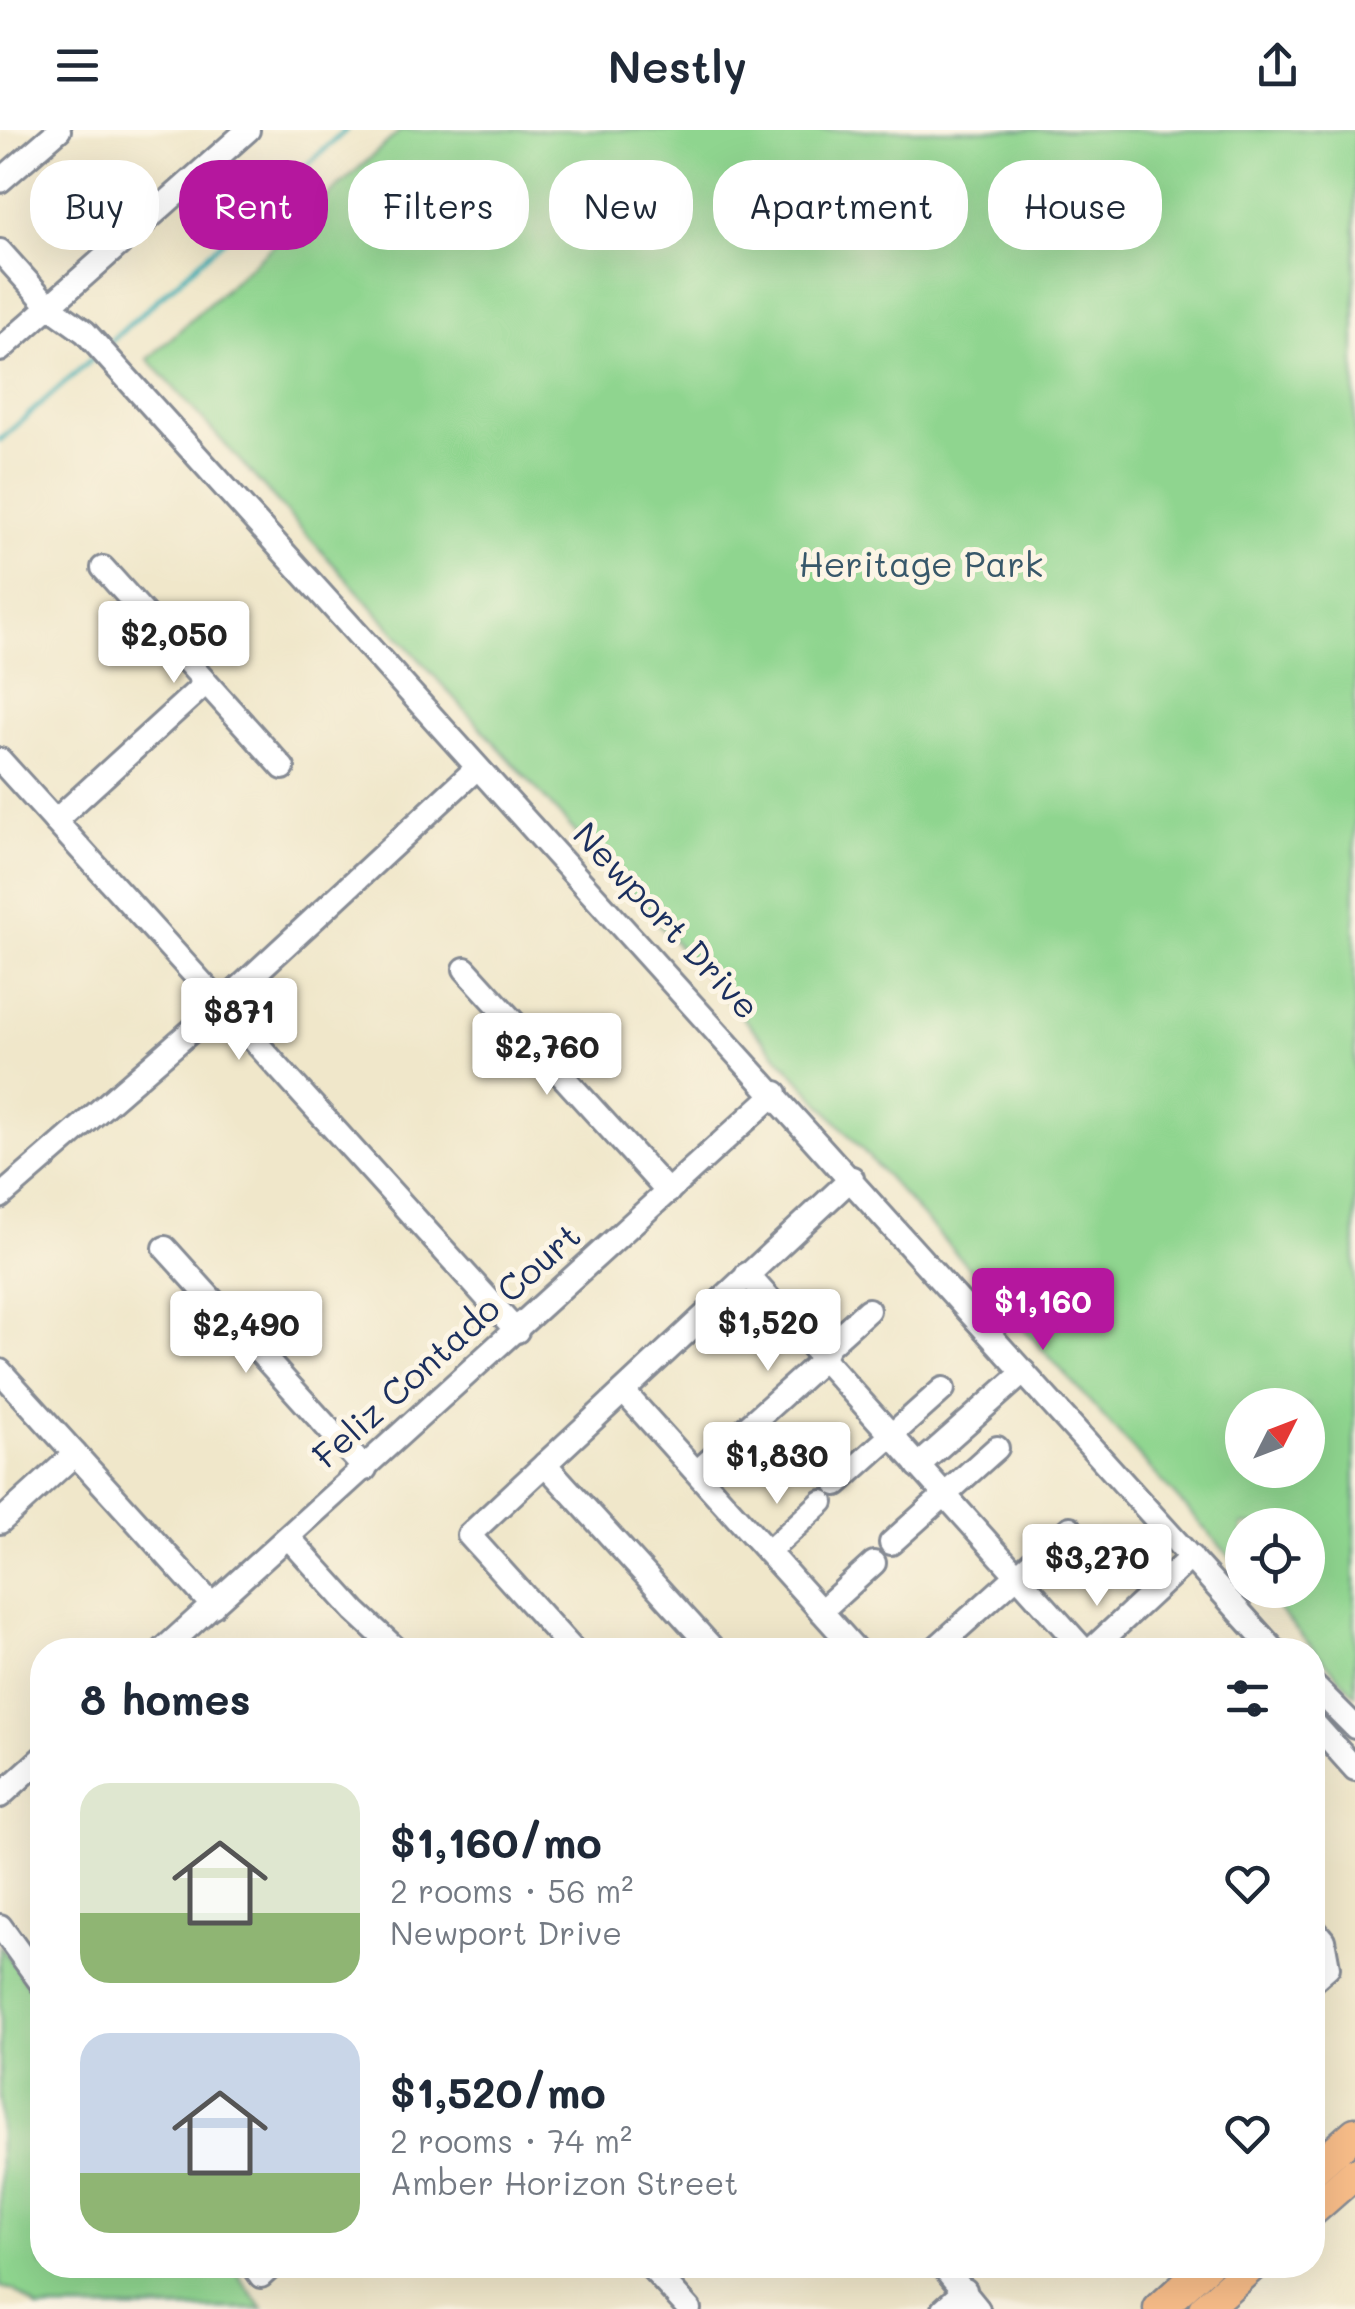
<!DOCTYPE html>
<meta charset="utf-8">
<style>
:root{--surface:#fff;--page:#f2f2f3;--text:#1f2937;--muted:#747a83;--accent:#b5179e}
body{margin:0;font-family:Mali,sans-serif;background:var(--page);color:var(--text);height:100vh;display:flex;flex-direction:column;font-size:38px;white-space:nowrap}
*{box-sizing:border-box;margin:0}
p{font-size:32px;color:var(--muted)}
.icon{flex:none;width:55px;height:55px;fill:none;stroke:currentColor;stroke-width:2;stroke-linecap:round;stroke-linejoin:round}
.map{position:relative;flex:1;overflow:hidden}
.details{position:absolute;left:30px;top:1508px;width:1295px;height:640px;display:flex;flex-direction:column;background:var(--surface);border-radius:40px;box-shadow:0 10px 40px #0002}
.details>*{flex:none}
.top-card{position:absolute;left:30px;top:30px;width:1295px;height:90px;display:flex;gap:20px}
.needle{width:65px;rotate:48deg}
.controls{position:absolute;left:1225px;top:1258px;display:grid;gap:20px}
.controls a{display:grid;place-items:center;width:100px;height:100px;border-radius:50%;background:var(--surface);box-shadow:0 10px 40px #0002;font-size:50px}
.price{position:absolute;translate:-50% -85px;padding:0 22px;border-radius:10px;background:#fff;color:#222;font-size:32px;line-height:65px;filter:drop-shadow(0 2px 5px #0008)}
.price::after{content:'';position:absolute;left:50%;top:60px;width:30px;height:22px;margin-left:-15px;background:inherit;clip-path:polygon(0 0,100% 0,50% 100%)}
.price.selected{background:var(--accent);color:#fff}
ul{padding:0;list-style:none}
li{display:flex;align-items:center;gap:30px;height:250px;padding:0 50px}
li span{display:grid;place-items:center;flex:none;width:280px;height:200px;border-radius:30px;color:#555}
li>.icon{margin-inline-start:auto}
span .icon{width:120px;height:120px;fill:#fffc;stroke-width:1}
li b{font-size:42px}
h2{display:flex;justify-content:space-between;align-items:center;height:120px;padding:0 50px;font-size:42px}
.chip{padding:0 35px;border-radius:40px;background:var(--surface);box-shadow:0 10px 40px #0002;font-size:35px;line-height:90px}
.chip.selected{background:var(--accent);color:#fff}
header{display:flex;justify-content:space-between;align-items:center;height:130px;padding:0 50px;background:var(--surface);font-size:45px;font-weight:600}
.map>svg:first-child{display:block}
.green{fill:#8fd58f;stroke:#558276;stroke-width:2.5;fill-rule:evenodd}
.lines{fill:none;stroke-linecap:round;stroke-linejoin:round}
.stream{stroke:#3eafb5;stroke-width:5}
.minor-casing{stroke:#868b94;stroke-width:28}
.major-casing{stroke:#868b94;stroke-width:35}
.minor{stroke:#fff;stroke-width:22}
.major{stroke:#f8bd89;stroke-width:30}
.labels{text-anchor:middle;stroke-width:10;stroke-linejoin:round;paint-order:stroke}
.park-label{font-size:35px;fill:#38586a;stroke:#fcf5e5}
.street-label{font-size:35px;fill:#1b2f5e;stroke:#fcf5e5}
</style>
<header><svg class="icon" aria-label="menu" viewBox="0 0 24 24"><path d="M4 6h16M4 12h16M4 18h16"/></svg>Nestly<svg class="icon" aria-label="share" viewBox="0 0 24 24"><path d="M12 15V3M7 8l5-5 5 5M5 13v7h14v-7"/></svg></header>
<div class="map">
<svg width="1355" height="2179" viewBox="0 0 1355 2179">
<rect width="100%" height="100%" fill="#fcf5e5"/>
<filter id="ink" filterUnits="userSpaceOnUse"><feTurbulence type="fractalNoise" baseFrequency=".01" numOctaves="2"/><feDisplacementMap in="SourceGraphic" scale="20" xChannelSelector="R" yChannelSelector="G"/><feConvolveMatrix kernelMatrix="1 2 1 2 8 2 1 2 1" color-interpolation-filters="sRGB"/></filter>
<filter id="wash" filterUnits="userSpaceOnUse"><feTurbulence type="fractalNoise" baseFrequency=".0048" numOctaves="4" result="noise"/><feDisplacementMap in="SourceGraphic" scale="40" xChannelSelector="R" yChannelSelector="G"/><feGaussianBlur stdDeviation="2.25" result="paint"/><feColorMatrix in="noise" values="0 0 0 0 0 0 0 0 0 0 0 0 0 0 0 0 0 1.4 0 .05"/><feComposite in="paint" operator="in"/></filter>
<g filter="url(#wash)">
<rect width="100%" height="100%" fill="#f0e7ca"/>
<g class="green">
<path d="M401,0H1355V1565L1261,1460H1308V1395H1242V1440L148,229ZM1242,1275H1308V1340H1242Z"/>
<polygon points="0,1815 42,1874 42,2135 231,2135 263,2179 38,2179 14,2160 0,2157"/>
</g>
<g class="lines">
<g class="stream">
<polyline points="107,215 346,0"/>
<polyline points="0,310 95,226"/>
</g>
</g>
</g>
<g filter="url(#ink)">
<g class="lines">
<defs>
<g id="minor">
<polyline points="0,51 59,0"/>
<polyline points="0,121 50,177 85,202 1274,1520"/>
<polyline points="0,220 248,0"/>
<polyline points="103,438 283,638"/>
<polyline points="0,630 517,1201"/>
<polyline points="55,691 206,553"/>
<polyline points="465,839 668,1062"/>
<polyline points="0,1067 221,875 477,638"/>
<polyline points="165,1118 365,1339"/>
<polyline points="747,1144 1084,1520"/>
<polyline points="0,1241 213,1476"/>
<polyline points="624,1262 856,1520"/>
<polyline points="545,1334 714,1520"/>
<polyline points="918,1336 1024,1242"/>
<polyline points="697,1342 822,1230 828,1216 868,1180"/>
<polyline points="837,1354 943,1259"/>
<polyline points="0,1392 75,1324"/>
<polyline points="289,1408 355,1481 397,1520"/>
<polyline points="891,1413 997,1318"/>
<polyline points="768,1422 822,1372"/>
<polyline points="821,1481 874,1433"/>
<polyline points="163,1520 776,963"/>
<polyline points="573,1520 469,1405 852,1048"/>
<polyline points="934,1520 1070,1398"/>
<polyline points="1091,1520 1191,1427"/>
<polyline points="1312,1554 1355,1597"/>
<polyline points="1312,1591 1355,1639"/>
<polyline points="0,1666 42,1628"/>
<polyline points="0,1796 42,1854"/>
<polyline points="1312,1797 1323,1810 1328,1837 1312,1851"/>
<polyline points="253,2135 261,2146 273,2135"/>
<polyline points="649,2135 689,2179"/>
<polyline points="942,2135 978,2179"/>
<polyline points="944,2179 965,2160"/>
</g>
<g id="major">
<polyline points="1312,2041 1355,2003"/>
<polyline points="1312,2081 1355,2043"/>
<polyline points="1159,2179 1207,2135"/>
<polyline points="1204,2179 1253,2135"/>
</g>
</defs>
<use href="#minor" class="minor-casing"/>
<use href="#major" class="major-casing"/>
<use href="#minor" class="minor"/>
<use href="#major" class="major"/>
</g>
</g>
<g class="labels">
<g class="park-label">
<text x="921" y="447">Heritage Park</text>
</g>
<g class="street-label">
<text transform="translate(666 791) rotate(47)" y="12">Newport Drive</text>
<text transform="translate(447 1216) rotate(-42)" y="12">Feliz Contado Court</text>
</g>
</g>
</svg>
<div class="controls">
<a><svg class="needle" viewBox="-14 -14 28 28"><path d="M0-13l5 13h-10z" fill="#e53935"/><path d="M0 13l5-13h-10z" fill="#747a83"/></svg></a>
<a><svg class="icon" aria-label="locate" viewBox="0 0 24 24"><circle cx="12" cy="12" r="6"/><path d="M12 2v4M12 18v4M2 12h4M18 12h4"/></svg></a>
</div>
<b class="price" style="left:174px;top:556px">$2,050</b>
<b class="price" style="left:239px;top:933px">$871</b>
<b class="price" style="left:547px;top:968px">$2,760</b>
<b class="price selected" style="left:1043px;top:1223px">$1,160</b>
<b class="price" style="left:768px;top:1244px">$1,520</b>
<b class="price" style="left:246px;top:1246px">$2,490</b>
<b class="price" style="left:777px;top:1377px">$1,830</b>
<b class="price" style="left:1097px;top:1479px">$3,270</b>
<div class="top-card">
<a class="chip">Buy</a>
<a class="chip selected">Rent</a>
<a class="chip">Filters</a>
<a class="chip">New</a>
<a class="chip">Apartment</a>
<a class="chip">House</a>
</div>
<section class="details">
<h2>8 homes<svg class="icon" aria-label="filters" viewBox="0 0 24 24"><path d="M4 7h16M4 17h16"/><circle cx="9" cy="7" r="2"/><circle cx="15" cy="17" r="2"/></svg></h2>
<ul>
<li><span style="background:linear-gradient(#dfe7d0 65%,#8fb573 0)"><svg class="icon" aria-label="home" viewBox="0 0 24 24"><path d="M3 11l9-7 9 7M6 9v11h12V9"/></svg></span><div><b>$1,160/mo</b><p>2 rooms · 56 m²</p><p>Newport Drive</p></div><svg class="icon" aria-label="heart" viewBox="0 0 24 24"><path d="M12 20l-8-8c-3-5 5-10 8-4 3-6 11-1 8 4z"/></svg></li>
<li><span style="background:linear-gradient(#c9d6e8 70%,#8fb573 0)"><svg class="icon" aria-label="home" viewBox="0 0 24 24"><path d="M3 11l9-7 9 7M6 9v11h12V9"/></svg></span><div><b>$1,520/mo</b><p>2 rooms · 74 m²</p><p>Amber Horizon Street</p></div><svg class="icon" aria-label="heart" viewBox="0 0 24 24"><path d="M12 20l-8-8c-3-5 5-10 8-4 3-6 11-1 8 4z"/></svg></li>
</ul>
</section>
</div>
